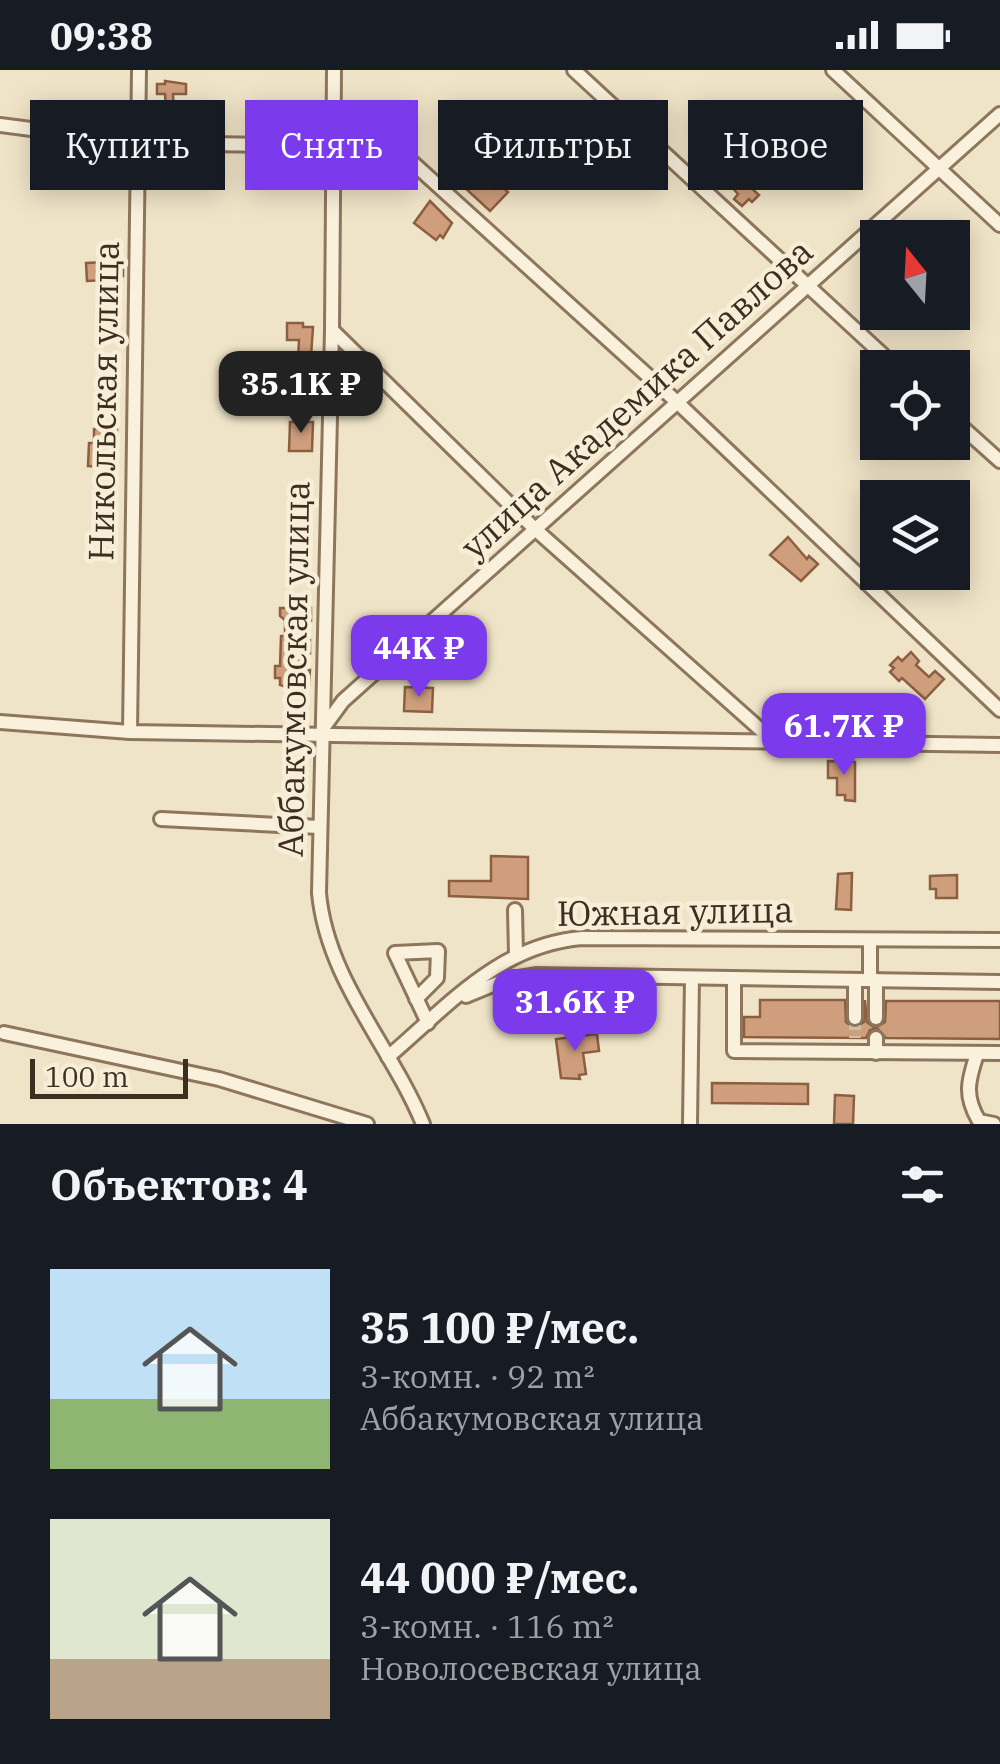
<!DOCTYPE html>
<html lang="ru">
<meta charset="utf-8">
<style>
:root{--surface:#171b24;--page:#20242c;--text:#f1f3f6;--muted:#9ea1a6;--accent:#7c3aed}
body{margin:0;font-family:"IBM Plex Serif",serif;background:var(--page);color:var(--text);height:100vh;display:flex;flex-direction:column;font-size:38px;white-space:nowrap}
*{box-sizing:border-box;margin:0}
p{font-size:32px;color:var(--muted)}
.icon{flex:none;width:55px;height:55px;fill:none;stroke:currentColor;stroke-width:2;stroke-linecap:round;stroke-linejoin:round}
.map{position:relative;height:1054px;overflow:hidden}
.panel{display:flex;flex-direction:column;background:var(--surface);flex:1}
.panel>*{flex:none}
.banner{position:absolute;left:30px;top:30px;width:940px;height:90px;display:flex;gap:20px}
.needle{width:65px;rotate:342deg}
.buttons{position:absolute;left:860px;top:150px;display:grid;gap:20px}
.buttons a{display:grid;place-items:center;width:110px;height:110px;border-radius:0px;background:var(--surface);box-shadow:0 5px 25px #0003;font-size:50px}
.scale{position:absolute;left:30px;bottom:25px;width:158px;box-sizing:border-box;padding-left:10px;border:5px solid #3d2e20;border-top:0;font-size:28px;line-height:35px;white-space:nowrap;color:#3d2e20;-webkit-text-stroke:8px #f7eed8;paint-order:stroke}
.price{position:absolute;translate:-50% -85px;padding:0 22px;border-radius:20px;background:var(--accent);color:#fff;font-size:32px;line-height:65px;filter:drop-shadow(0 2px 5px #0008)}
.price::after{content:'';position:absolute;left:50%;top:60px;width:30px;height:22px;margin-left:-15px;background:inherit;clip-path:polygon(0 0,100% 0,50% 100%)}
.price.selected{background:#222;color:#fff}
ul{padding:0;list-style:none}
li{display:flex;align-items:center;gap:30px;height:250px;padding:0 50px}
li span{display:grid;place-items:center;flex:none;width:280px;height:200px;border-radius:0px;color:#555}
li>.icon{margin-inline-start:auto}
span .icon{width:120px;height:120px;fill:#fffc;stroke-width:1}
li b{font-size:42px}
h2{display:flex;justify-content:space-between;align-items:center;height:120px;padding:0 50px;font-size:42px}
.tag{padding:0 35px;border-radius:0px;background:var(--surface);box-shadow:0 5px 25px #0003;font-size:35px;line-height:90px}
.tag.selected{background:var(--accent);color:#fff}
.status{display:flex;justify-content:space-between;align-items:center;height:70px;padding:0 50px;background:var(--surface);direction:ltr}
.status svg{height:28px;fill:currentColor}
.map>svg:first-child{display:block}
.building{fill:#cf9f7d;stroke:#8d5f41;stroke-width:2.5}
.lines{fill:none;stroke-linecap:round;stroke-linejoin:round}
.minor-tunnel{stroke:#ccc0a6;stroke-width:12;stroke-dasharray:12 6;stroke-linecap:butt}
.minor-casing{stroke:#8d765c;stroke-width:18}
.minor{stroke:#faf1dc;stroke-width:12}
.labels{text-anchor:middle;stroke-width:9;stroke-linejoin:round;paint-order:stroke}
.street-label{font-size:35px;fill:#3d2e20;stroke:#f7eed8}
</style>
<div class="status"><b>09:38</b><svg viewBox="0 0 49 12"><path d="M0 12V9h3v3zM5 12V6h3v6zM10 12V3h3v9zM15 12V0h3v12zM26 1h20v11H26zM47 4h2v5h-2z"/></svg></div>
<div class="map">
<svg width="1000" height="1054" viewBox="0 0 1000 1054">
<rect width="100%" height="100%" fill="#f0e4c8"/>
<g class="building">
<polygon points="165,11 186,14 186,24 173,24 174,41 181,40 181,55 156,53 156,41 166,41 165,24 157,24 157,14 165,14"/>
<polygon points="721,97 727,104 730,101 745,117 747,114 759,125 752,132 749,129 742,136 734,129 738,124 728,113 723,118 712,105"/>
<polygon points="478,103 494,119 499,114 508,122 490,141 464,117"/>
<polygon points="430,131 452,153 443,168 440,165 436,170 414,153"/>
<polygon points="106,192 106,196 123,195 123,206 108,206 108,210 87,211 86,193"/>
<polygon points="287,253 303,253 303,257 313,257 310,301 289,300 290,290 298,290 299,270 287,270"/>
<polygon points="290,352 313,352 312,381 289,381"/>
<polygon points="94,359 117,359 117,370 111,370 110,397 88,396 89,373 94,373"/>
<polygon points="788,467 807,489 809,486 818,494 801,511 770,485"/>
<polygon points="280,538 311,538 311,551 302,550 302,570 310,570 310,583 302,582 302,600 310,600 309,615 288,618 280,615 280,608 275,608 275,596 280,596 281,566 285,566 285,550 280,546"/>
<polygon points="911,582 919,591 916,595 929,607 935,601 944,609 925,629 902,608 899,611 890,602 894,598 890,595 898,587 902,591"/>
<polygon points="405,617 433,618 432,642 404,641"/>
<polygon points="828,691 855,692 855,731 845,730 845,725 837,725 837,708 828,708"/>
<polygon points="491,786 528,787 528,829 449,826 449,811 491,811"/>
<polygon points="852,803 851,840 836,839 838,804"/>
<polygon points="957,805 957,828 936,828 936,819 930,819 930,806"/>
<polygon points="760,930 845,930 846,952 854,958 864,952 865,930 867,952 875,958 885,952 886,931 1000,931 1000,969 886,968 877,958 870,960 866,968 744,967 744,947 760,947"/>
<polygon points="597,964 599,981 583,983 586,1004 579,1005 580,1009 561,1008 556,969"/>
<polygon points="712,1013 808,1014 808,1034 712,1033"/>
<polygon points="835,1025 854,1026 853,1054 834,1054"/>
</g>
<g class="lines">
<polyline class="minor-tunnel" points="855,948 855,968"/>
<defs>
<g id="minor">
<path d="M334,0L332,260L319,823C327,910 391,976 423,1054"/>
<polyline points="574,0 897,298"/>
<polyline points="833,0 1000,155"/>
<polyline points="0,55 138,73 334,76"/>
<polyline points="334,76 359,55 371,55 678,333 1000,640"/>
<polyline points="332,260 536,460 771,669"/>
<polyline points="952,348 1000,391"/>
<polyline points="0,652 130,662 1000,675"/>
<polyline points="324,657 343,631 1000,44"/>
<polyline points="130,662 139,0"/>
<polyline points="161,749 319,757"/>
<polyline points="515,840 516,884"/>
<polyline points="870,870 870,910"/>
<polyline points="734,909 734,981 1000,983"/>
<polyline points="855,910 855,948"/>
<polyline points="466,926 505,910 537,905 1000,912"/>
<polyline points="416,929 437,908 438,881 395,883 428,953"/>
<polyline points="876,948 876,910"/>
<polyline points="4,963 219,1009 367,1054"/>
<polyline points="876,983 876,968"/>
<path d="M977,984C968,1011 964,1026 979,1051L994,1054"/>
<path d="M388,987C449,935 499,875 582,868L1000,870"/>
<polyline points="690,1054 692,908"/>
</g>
</defs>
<use href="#minor" class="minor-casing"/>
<use href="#minor" class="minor"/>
</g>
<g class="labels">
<g class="street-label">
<text transform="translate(637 329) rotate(-42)" y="12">улица Академика Павлова</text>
<text transform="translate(104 331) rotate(-89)" y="12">Никольская улица</text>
<text transform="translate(294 599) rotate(-89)" y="12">Аббакумовская улица</text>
<text transform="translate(675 842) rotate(-1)" y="12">Южная улица</text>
</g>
</g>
</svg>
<div class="buttons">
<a><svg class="needle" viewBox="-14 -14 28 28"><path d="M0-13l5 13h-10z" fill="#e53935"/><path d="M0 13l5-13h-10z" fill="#9ea1a6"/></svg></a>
<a><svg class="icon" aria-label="locate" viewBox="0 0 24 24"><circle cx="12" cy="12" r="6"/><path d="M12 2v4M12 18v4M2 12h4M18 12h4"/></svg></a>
<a><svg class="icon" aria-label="layers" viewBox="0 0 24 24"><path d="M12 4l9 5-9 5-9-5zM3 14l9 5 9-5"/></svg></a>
</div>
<div class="scale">100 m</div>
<b class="price selected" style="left:301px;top:366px">35.1K ₽</b>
<b class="price" style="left:419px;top:630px">44K ₽</b>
<b class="price" style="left:844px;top:708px">61.7K ₽</b>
<b class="price" style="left:575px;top:984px">31.6K ₽</b>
<div class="banner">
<a class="tag">Купить</a>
<a class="tag selected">Снять</a>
<a class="tag">Фильтры</a>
<a class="tag">Новое</a>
</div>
</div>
<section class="panel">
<h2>Объектов: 4<svg class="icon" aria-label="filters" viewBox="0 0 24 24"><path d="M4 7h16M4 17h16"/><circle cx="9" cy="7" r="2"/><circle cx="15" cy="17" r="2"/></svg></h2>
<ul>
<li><span style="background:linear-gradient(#bfe0f5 65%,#8fb573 0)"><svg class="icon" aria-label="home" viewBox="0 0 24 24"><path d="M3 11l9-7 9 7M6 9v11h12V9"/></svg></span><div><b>35 100 ₽/мес.</b><p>3-комн. · 92 m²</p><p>Аббакумовская улица</p></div></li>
<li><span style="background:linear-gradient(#dfe7d0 70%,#b9a48a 0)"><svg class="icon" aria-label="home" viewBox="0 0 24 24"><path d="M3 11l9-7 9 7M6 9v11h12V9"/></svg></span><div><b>44 000 ₽/мес.</b><p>3-комн. · 116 m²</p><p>Новолосевская улица</p></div></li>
</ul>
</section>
